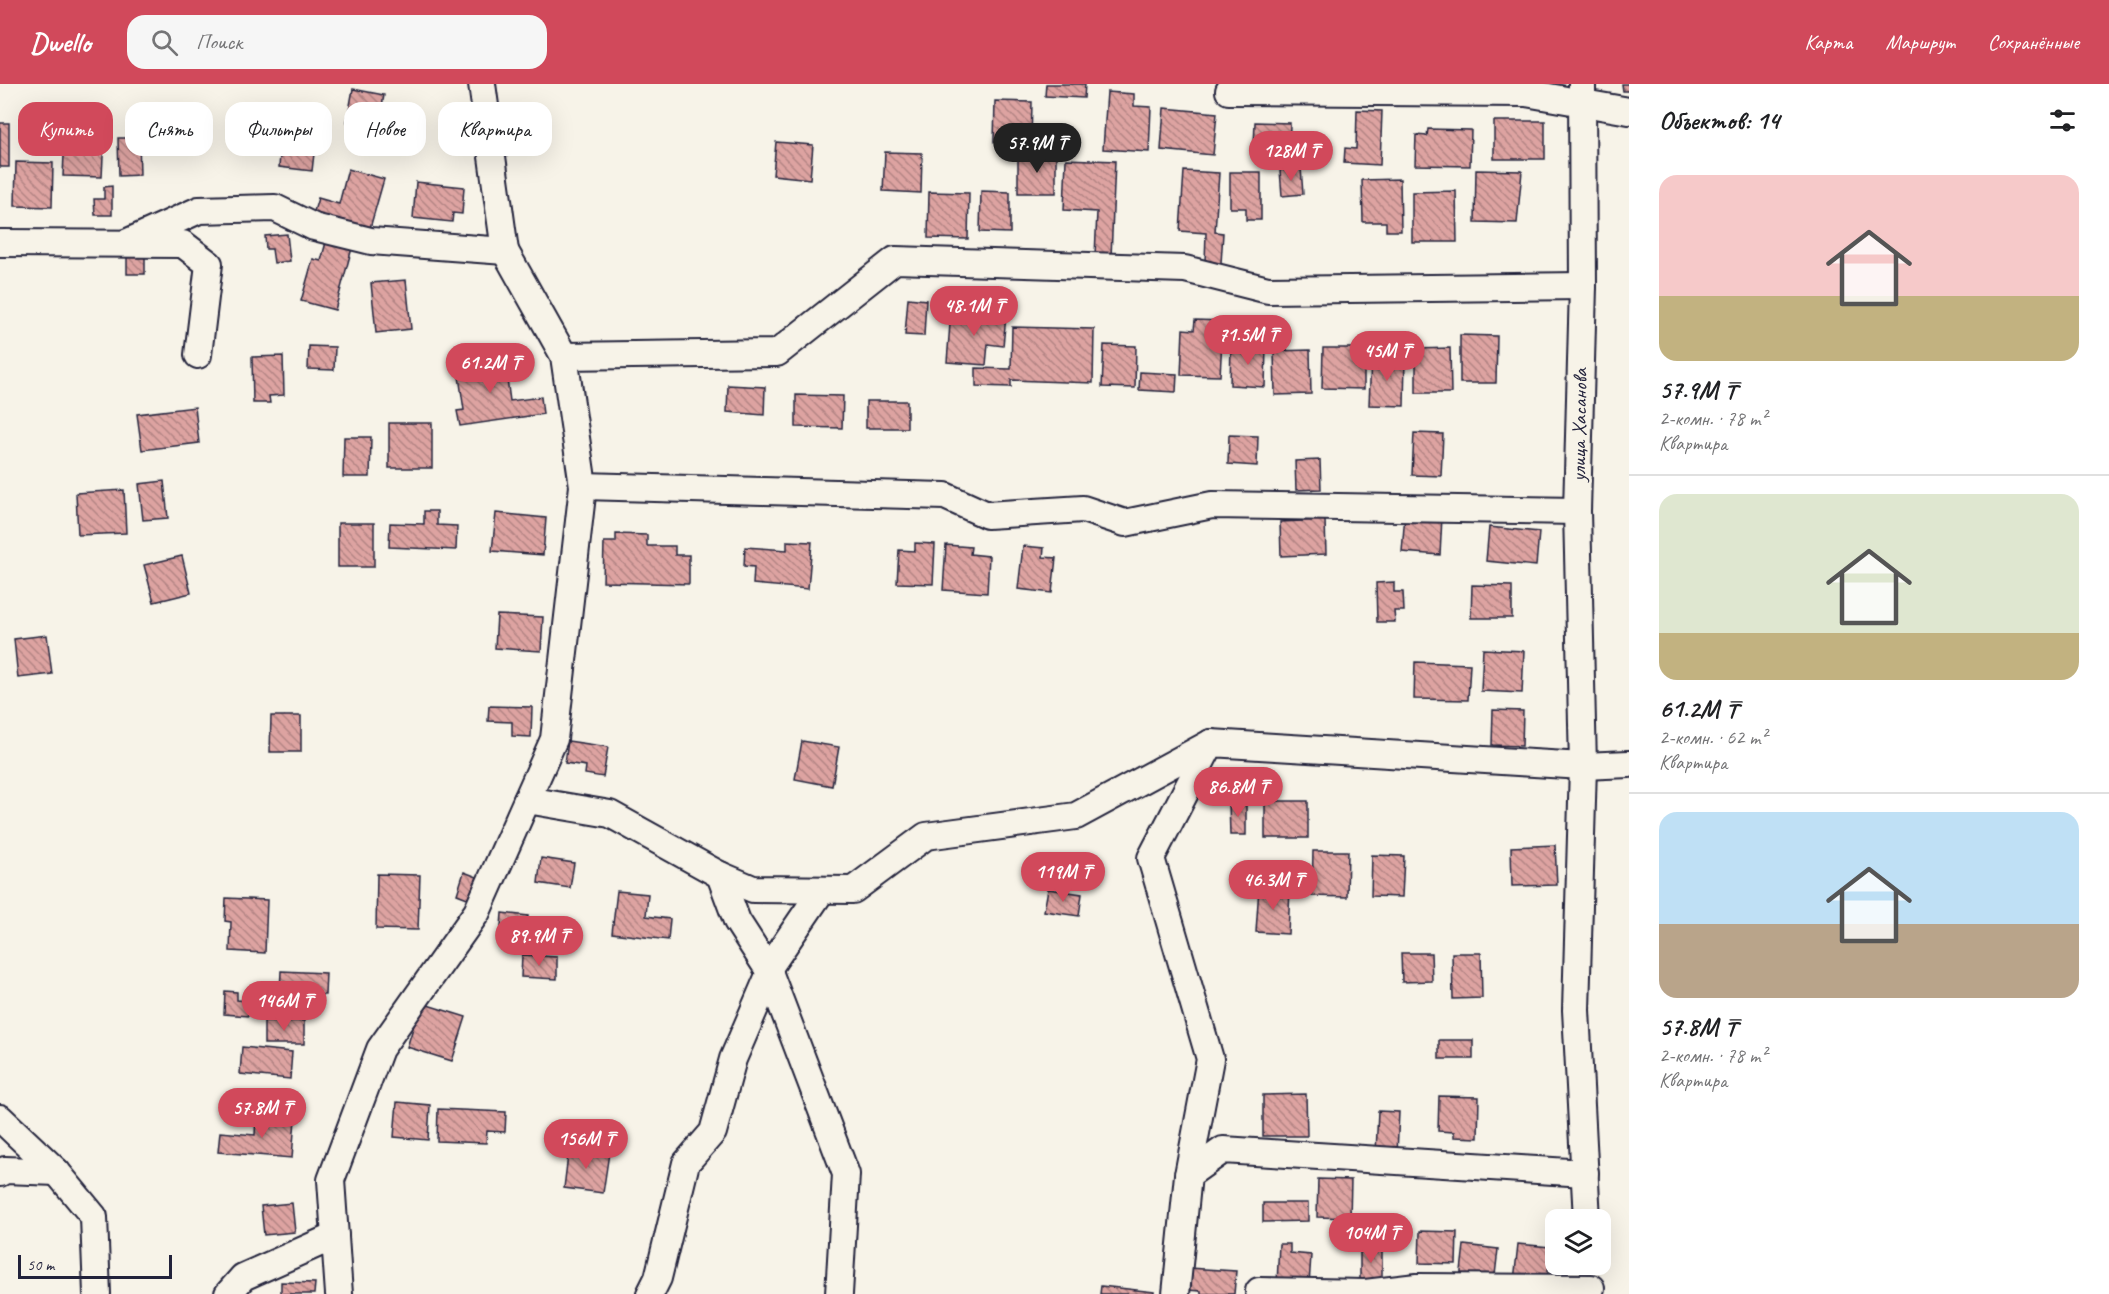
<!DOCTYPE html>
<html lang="ru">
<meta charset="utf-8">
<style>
:root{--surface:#fff;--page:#f6f6f6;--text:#202124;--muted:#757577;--line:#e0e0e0;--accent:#d1495b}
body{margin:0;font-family:Caveat,sans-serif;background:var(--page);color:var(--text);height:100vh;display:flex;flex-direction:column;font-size:22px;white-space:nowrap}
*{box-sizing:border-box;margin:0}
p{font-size:20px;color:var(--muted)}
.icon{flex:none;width:33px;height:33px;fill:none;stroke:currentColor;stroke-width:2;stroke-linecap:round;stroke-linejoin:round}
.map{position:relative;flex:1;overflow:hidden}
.details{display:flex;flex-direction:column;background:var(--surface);width:480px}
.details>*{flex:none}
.top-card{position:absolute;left:18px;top:18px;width:570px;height:54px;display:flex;gap:12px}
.fabs{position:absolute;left:1545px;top:1125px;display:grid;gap:12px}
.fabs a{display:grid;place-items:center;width:66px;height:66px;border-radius:12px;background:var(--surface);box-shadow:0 6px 24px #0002;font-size:30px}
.scale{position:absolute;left:18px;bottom:15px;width:154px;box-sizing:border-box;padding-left:6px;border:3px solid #22223b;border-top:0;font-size:16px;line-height:21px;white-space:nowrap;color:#22223b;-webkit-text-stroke:4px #f7f3e8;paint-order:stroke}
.price{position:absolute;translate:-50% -51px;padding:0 14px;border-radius:21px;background:var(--accent);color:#fff;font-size:20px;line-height:39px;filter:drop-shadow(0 2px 3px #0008)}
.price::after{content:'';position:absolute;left:50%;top:36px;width:18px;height:14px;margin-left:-9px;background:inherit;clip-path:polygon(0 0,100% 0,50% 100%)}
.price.selected{background:#222;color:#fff}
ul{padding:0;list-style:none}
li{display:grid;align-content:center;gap:12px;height:318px;padding:0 30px}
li+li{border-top:2px solid var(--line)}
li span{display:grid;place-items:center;height:186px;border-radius:18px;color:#555}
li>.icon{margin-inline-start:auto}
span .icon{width:108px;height:108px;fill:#fffc;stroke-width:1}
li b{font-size:26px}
h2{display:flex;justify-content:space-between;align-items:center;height:72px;padding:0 30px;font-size:26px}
.tag{padding:0 21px;border-radius:18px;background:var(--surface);box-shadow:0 6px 24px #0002;font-size:21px;line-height:54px}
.tag.selected{background:var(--accent);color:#fff}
header{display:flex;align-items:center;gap:36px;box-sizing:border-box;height:84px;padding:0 30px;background:var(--accent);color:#fff}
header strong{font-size:28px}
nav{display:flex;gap:33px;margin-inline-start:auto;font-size:21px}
.search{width:420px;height:54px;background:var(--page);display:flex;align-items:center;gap:15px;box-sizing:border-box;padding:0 21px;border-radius:18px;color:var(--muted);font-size:22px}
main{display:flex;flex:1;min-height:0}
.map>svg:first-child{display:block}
.building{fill:url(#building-back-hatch);stroke:#22223b;stroke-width:1.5}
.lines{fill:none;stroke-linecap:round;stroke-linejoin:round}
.minor-casing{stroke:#22223b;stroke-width:30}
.minor{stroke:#f7f3e8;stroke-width:26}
.labels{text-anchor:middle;stroke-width:4.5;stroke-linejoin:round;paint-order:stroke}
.street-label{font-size:21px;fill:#22223b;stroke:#f7f3e8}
</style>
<header>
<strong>Dwello</strong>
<div class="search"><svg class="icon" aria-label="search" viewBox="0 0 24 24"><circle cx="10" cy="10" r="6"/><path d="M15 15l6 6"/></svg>Поиск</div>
<nav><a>Карта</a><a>Маршрут</a><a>Сохранённые</a></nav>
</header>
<main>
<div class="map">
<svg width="1629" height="1210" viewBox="0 0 1629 1210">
<defs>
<pattern id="building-back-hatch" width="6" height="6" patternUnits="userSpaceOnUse" patternTransform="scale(1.5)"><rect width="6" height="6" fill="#dda3a1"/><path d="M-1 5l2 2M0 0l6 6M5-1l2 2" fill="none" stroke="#b38484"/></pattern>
</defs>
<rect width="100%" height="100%" fill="#f7f3e8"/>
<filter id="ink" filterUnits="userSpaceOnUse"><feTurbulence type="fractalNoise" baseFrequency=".0167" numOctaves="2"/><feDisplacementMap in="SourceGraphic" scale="12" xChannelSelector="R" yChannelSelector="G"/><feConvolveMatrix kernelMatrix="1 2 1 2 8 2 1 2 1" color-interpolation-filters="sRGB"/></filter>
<g filter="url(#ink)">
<g class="building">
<polygon points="1046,0 1085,0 1084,14 1045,12"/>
<polygon points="1622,0 1629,0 1629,7 1623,7"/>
<polygon points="353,5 384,11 378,44 347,38"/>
<polygon points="1107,8 1134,10 1134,22 1151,23 1149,68 1103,65"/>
<polygon points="995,17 1032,18 1031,59 994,58"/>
<polygon points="1164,24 1217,29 1213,71 1161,66"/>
<polygon points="1357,26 1382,27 1380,81 1344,79 1345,64 1356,65"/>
<rect x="1494" y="37" width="51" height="38"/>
<polygon points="1255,38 1290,39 1289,73 1264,73 1264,64 1254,63"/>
<rect x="0" y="39" width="9" height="44"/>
<polygon points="1428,45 1471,46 1470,82 1415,81 1416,51 1427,52"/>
<polygon points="282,48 316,52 312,87 279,83"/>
<polygon points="65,50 104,52 102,93 63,92"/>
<polygon points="118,54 139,54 140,91 119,92"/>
<polygon points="776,58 813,61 810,95 773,91"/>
<polygon points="885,68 922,69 921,109 883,107"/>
<rect x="1018" y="71" width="38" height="38"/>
<polygon points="1066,75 1115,77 1111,173 1095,172 1097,128 1064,126"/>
<polygon points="16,78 53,79 52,123 15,122"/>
<polygon points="1301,84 1303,110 1282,112 1280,86"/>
<polygon points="348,85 384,95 370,144 342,136 341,141 312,134 318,114 339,120"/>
<polygon points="1476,86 1522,87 1517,139 1475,138"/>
<polygon points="1184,87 1219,89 1215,148 1223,149 1221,179 1205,178 1206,149 1180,147"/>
<polygon points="1230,88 1261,88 1261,136 1246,136 1246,124 1230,124"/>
<polygon points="1400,95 1401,147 1386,147 1386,138 1363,138 1362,96"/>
<polygon points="416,98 464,103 462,130 453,129 452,138 413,134"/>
<polygon points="112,102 112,131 95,131 94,115 104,115 104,103"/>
<polygon points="981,107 1010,108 1010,149 980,148"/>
<polygon points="1456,107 1457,158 1412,158 1412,108"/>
<polygon points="929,108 969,109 968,155 928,154"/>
<polygon points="287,150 290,177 274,179 272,165 266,165 265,152"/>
<polygon points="326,158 352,164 335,226 301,217 313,175 321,177"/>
<rect x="127" y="171" width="18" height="19"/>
<polygon points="406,196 411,245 376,249 371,199"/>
<polygon points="908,214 926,216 924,252 905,251"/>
<polygon points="951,227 1006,232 1003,262 988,260 986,281 947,278"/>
<polygon points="1195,236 1223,237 1220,292 1181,291 1183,245 1194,246"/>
<polygon points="1012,243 1094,245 1093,299 1011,296 1011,303 976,302 976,284 1011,285"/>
<polygon points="1460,251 1497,252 1496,299 1460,299"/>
<polygon points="1104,261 1136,262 1135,304 1102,303"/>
<polygon points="1231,261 1266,262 1265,303 1230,301"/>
<polygon points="309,262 335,263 334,286 308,285"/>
<polygon points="1323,264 1364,264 1364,305 1322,304"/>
<polygon points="1450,264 1451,309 1416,309 1416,265"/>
<polygon points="1310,266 1311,310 1275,311 1274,267"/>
<polygon points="283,272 284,311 269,312 270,319 253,319 252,273"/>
<polygon points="504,272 510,317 541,313 543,330 460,342 457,327 464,326 457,279"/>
<polygon points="1371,274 1405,275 1404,322 1369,321"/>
<polygon points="1140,288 1177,290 1176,308 1139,306"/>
<polygon points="728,301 765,303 764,331 727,328"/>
<polygon points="796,311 843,312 842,344 796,343"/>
<rect x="866" y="317" width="41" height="27"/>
<polygon points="195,323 199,359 142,366 137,330"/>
<rect x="389" y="339" width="43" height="45"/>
<polygon points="1414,349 1443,350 1441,392 1412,391"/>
<polygon points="1229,351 1258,352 1257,382 1228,380"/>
<polygon points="344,353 371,353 370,393 343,393"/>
<polygon points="1320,376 1321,405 1296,406 1295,377"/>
<polygon points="164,397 168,434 143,436 139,400"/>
<polygon points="124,406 126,449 78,451 76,409"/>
<polygon points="424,427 437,427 437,441 457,442 456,466 389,463 390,439 424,440"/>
<polygon points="496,429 546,434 543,471 492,467"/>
<polygon points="1405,430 1442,433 1440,471 1402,468"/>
<polygon points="1325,436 1326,470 1281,472 1280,438"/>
<rect x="338" y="439" width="36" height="44"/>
<polygon points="1489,443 1539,448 1536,482 1486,477"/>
<polygon points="616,450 647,451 647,462 675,462 675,471 689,471 689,500 603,498 604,458 616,458"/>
<polygon points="787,457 812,458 808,505 753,500 754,483 744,482 745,463 787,466"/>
<polygon points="915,459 935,460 933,500 897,499 899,466 915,467"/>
<polygon points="946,461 971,463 970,470 989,472 987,509 943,506"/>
<polygon points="1023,462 1044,464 1043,473 1056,474 1052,509 1018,505"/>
<polygon points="182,472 191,509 154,518 144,481"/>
<polygon points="1394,498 1394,508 1403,508 1404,527 1394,527 1395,538 1377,538 1376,499"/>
<polygon points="1472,501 1512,502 1512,534 1471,534"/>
<polygon points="497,531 543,533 541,567 495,564"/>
<polygon points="47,551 52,590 18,594 14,555"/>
<polygon points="1483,565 1524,567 1522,609 1481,607"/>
<polygon points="1415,578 1470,580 1468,616 1414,615"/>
<polygon points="489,622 532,623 531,653 512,652 512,638 488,637"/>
<polygon points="1493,626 1523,627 1522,662 1492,661"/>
<polygon points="271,632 301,632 301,668 270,668"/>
<polygon points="568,657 608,663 603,693 585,690 586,682 565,679"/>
<polygon points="802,657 839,663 832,702 795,695"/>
<polygon points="1246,716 1246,751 1230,751 1229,717"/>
<rect x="1265" y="717" width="43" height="37"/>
<polygon points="1555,761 1557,801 1512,802 1511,763"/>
<polygon points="1313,767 1348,767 1347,813 1312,812"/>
<polygon points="1372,771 1404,772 1402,813 1371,812"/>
<polygon points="541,774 574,779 570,804 538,799"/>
<polygon points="464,788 477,793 470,815 457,810"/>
<polygon points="377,790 420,791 418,846 376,845"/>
<polygon points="1259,803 1290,805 1288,850 1256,848"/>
<polygon points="1048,805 1082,810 1079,832 1044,827"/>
<polygon points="617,807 648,810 646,832 670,835 668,856 612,849"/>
<polygon points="226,814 267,816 265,869 230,867 231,838 225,837"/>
<polygon points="502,829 528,832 527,846 501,843"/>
<polygon points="1401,869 1431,869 1432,897 1402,898"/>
<polygon points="1452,869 1481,869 1482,914 1453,915"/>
<polygon points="522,871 557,873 557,895 521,893"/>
<polygon points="281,887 326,889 325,911 280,909"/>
<polygon points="225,907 237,908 237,916 249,917 248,932 224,930"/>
<polygon points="421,919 466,933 452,977 407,963"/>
<rect x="264" y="937" width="40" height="23"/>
<rect x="1439" y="956" width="34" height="19"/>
<polygon points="242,963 292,968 290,995 240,990"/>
<polygon points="1306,1010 1307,1052 1263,1052 1263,1011"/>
<polygon points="1439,1012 1479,1013 1478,1054 1454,1053 1454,1048 1438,1047"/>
<polygon points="397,1018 430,1021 428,1056 394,1053"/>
<polygon points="438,1025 506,1028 505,1048 487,1047 486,1059 437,1057"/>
<polygon points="1378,1027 1399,1028 1397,1069 1376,1068"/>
<polygon points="256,1032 295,1035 292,1074 218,1068 220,1048 255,1051"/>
<polygon points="569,1063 609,1069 603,1109 564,1104"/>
<polygon points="1318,1095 1351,1096 1350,1134 1317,1133"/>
<polygon points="292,1119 295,1148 264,1151 261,1122"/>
<polygon points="1263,1119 1308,1119 1308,1137 1263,1138"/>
<polygon points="1420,1147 1457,1148 1456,1180 1419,1179"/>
<polygon points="1279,1160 1290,1160 1290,1169 1311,1171 1309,1201 1277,1199"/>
<polygon points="1518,1160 1550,1163 1547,1200 1514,1197"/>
<polygon points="1464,1161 1498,1165 1494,1200 1460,1196"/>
<rect x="1360" y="1162" width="22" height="36"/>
<polygon points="1188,1184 1236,1187 1234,1210 1201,1210 1201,1207 1187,1206"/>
<polygon points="281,1198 315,1199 314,1210 281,1210"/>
<polygon points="1101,1202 1154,1208 1154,1210 1100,1210"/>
</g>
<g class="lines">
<defs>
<g id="minor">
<polyline points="1582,0 1583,202 1577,427 1583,682 1576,926 1587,1136"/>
<polyline points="1229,7 1526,9 1629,27"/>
<polyline points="128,158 199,126 275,124 314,143 371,157 505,167 482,0"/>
<polyline points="0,159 183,160 209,180 198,271"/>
<polyline points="564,272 777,269 895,176 1185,185 1268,206 1583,202"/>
<polyline points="583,402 945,412 987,431 1083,425 1125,439 1212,421 1577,427"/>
<polyline points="527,716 610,730 720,791 753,805 853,806 926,752 1076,732 1211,659"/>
<polyline points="720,791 737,837 768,885"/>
<polyline points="822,806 768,885 846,1090 839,1210"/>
<polyline points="0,1034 57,1088 94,1133 97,1210"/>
<polyline points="0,1089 5,1086 57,1088"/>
<polyline points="1188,1091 1210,975 1151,774 1211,659 1583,682 1629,680"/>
<polyline points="1259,1207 1365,1209 1417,1203 1591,1204"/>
<polyline points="228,1210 243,1193 335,1152"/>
<polyline points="339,1210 331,1096 380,965 477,828 554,655 583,402 564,272 505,167"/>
<polyline points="650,1210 658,1194 686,1079 713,1048 733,975 770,889"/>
<polyline points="1176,1210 1188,1091 1223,1066 1585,1089"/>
</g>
</defs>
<use href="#minor" class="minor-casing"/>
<use href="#minor" class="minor"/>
</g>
</g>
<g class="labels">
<g class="street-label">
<text transform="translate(1579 341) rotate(-89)" y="7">улица Хасанова</text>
</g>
</g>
</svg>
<div class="fabs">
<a><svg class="icon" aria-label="layers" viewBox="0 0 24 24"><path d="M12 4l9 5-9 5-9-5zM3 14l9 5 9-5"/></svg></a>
</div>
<div class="scale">50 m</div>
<b class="price selected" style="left:1037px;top:90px">57.9M ₸</b>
<b class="price" style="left:1291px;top:98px">128M ₸</b>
<b class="price" style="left:974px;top:253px">48.1M ₸</b>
<b class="price" style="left:1248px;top:282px">71.5M ₸</b>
<b class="price" style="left:1387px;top:298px">45M ₸</b>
<b class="price" style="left:490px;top:310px">61.2M ₸</b>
<b class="price" style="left:1238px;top:734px">86.8M ₸</b>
<b class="price" style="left:1063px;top:819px">119M ₸</b>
<b class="price" style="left:1273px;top:827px">46.3M ₸</b>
<b class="price" style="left:539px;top:883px">89.9M ₸</b>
<b class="price" style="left:284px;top:948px">146M ₸</b>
<b class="price" style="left:262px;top:1055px">57.8M ₸</b>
<b class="price" style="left:586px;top:1086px">156M ₸</b>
<b class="price" style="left:1371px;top:1180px">104M ₸</b>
<div class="top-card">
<a class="tag selected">Купить</a>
<a class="tag">Снять</a>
<a class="tag">Фильтры</a>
<a class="tag">Новое</a>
<a class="tag">Квартира</a>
</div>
</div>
<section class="details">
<h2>Объектов: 14<svg class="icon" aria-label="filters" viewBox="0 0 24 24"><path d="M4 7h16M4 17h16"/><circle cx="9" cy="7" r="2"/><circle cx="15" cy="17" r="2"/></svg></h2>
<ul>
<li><span style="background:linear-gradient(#f6c9c9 65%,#c2b280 0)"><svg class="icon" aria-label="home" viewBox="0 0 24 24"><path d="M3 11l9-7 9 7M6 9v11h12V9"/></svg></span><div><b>57.9M ₸</b><p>2-комн. · 78 m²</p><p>Квартира</p></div></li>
<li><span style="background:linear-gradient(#dfe7d0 75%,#c2b280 0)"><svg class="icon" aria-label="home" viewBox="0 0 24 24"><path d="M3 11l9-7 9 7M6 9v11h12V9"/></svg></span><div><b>61.2M ₸</b><p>2-комн. · 62 m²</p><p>Квартира</p></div></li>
<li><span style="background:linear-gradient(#bfe0f5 60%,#b9a48a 0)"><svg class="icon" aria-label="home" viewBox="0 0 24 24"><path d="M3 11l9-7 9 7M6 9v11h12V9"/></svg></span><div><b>57.8M ₸</b><p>2-комн. · 78 m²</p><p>Квартира</p></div></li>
</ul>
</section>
</main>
